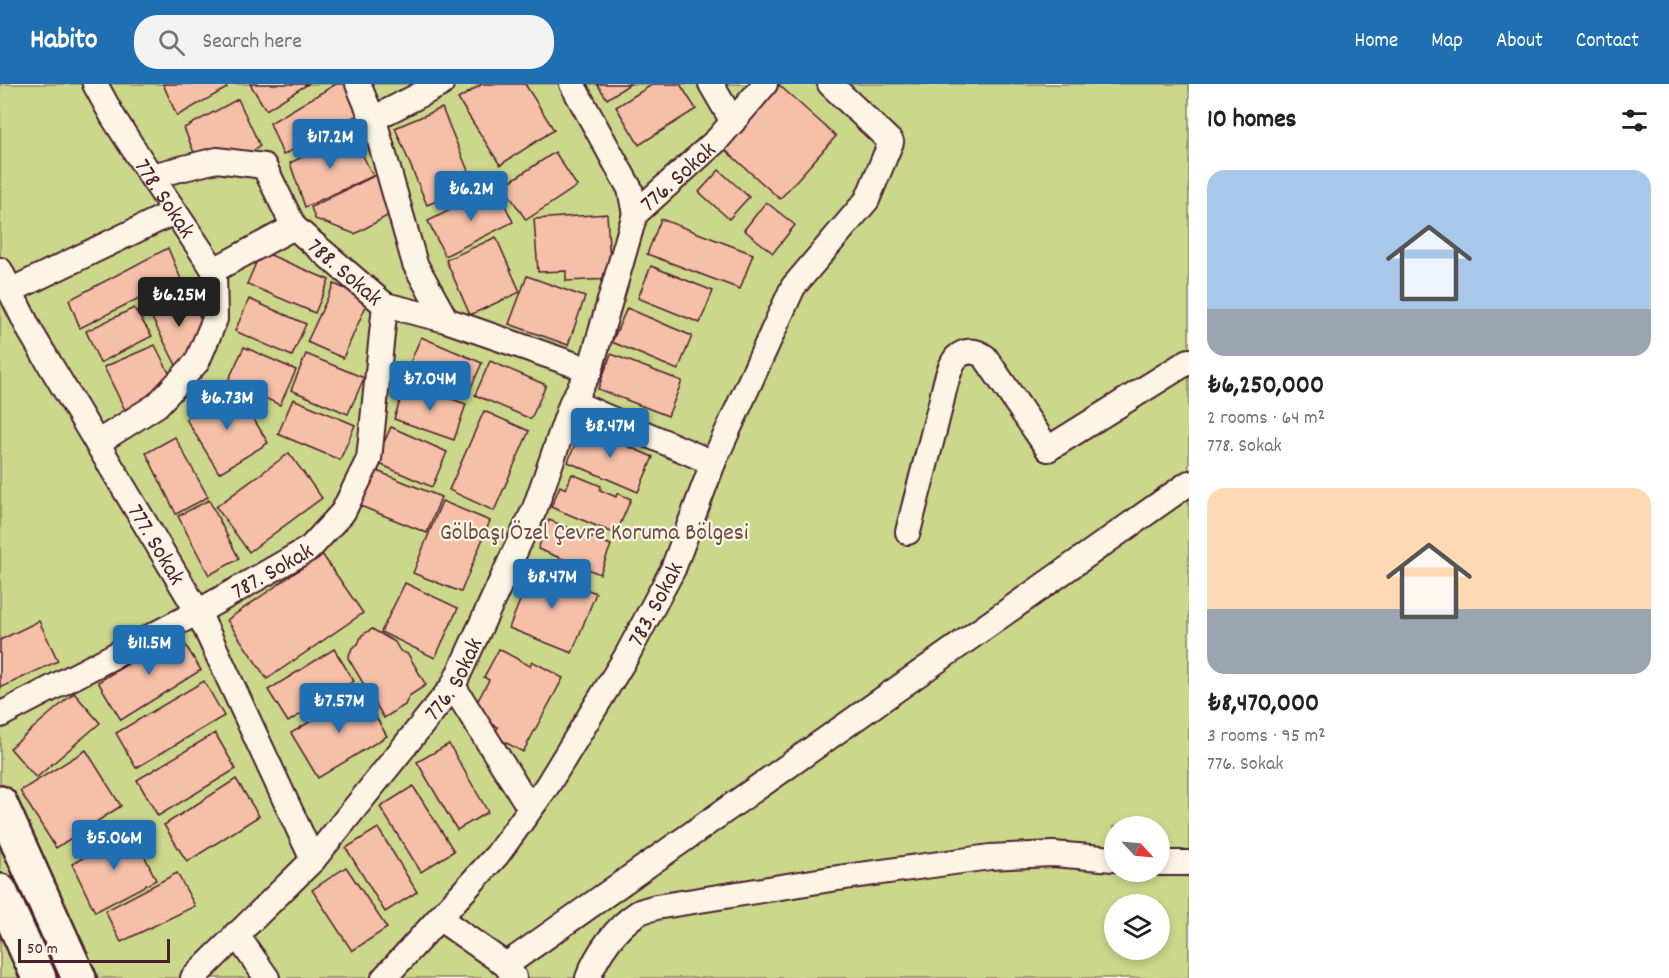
<!DOCTYPE html>
<meta charset="utf-8">
<style>
:root{--surface:#fff;--page:#f2f2f2;--text:#202124;--muted:#757577;--accent:#1f6fb2}
body{margin:0;font-family:Dekko,sans-serif;background:var(--page);color:var(--text);height:100vh;display:flex;flex-direction:column;font-size:22px;white-space:nowrap}
*{box-sizing:border-box;margin:0}
p{font-size:20px;color:var(--muted)}
.icon{flex:none;width:33px;height:33px;fill:none;stroke:currentColor;stroke-width:2;stroke-linecap:round;stroke-linejoin:round}
.map{position:relative;flex:1;overflow:hidden}
.details{display:flex;flex-direction:column;background:var(--surface);width:480px}
.details>*{flex:none}
.needle{width:39px;rotate:116deg}
.fabs{position:absolute;left:1104px;top:732px;display:grid;gap:12px}
.fabs a{display:grid;place-items:center;width:66px;height:66px;border-radius:50%;background:var(--surface);box-shadow:0 3px 9px #0003;font-size:30px}
.scale{position:absolute;left:18px;bottom:15px;width:152px;box-sizing:border-box;padding-left:6px;border:3px solid #4a1f2b;border-top:0;font-size:16px;line-height:21px;white-space:nowrap;color:#4a1f2b;-webkit-text-stroke:4px #fcf5e5;paint-order:stroke}
.price{position:absolute;translate:-50% -51px;padding:0 14px;border-radius:6px;background:var(--accent);color:#fff;font-size:20px;line-height:39px;filter:drop-shadow(0 2px 3px #0008)}
.price::after{content:'';position:absolute;left:50%;top:36px;width:18px;height:14px;margin-left:-9px;background:inherit;clip-path:polygon(0 0,100% 0,50% 100%)}
.price.active{background:#222;color:#fff}
ul{padding:0;list-style:none}
li{display:grid;align-content:center;gap:12px;height:318px;padding:0 18px}
li span{display:grid;place-items:center;height:186px;border-radius:18px;color:#555}
li>.icon{margin-inline-start:auto}
span .icon{width:108px;height:108px;fill:#fffc;stroke-width:1}
li b{font-size:26px}
h2{display:flex;justify-content:space-between;align-items:center;height:72px;padding:0 18px;font-size:26px}
header{display:flex;align-items:center;gap:36px;box-sizing:border-box;height:84px;padding:0 30px;background:var(--accent);color:#fff}
header strong{font-size:28px}
nav{display:flex;gap:33px;margin-inline-start:auto;font-size:21px}
.search{width:420px;height:54px;background:var(--page);display:flex;align-items:center;gap:15px;box-sizing:border-box;padding:0 21px;border-radius:24px;color:var(--muted);font-size:22px}
main{display:flex;flex:1;min-height:0}
.map>svg:first-child{display:block}
.green{fill:#cbd88b;stroke:#8a7c5b;stroke-width:1.5;fill-rule:evenodd}
.building{fill:#f5bfa8;stroke:#4a1f2b;stroke-width:1.5}
.lines{fill:none;stroke-linecap:round;stroke-linejoin:round}
.minor-casing{stroke:#4a1f2b;stroke-width:28}
.highway-casing{stroke:#4a1f2b;stroke-width:38}
.minor{stroke:#fcf5e5;stroke-width:24}
.highway{stroke:#fcf5e5;stroke-width:33}
.labels{text-anchor:middle;stroke-width:4.5;stroke-linejoin:round;paint-order:stroke}
.street-label{font-size:24px;fill:#4a1f2b;stroke:#fcf5e5}
.park-label{font-size:24px;fill:#6a4d43;stroke:#fcf5e5}
</style>
<header>
<strong>Habito</strong>
<div class="search"><svg class="icon" aria-label="search" viewBox="0 0 24 24"><circle cx="10" cy="10" r="6"/><path d="M15 15l6 6"/></svg>Search here</div>
<nav><a>Home</a><a>Map</a><a>About</a><a>Contact</a></nav>
</header>
<main>
<div class="map">
<svg width="1189" height="894" viewBox="0 0 1189 894">
<rect width="100%" height="100%" fill="#fcf5e5"/>
<filter id="ink" filterUnits="userSpaceOnUse"><feTurbulence type="fractalNoise" baseFrequency=".0167" numOctaves="2"/><feDisplacementMap in="SourceGraphic" scale="12" xChannelSelector="R" yChannelSelector="G"/><feConvolveMatrix kernelMatrix="1 2 1 2 8 2 1 2 1" color-interpolation-filters="sRGB"/></filter>
<g filter="url(#ink)">
<path class="green" d="M0,0H1189V894H0ZM1114,742H1160V788H1114ZM1114,820H1160V866H1114Z"/>
<g class="building">
<polygon points="163,0 225,0 227,4 177,32"/>
<polygon points="250,0 308,0 266,26"/>
<polygon points="336,0 346,0 361,29 283,71 270,39"/>
<polygon points="482,0 525,0 554,46 500,81 458,15"/>
<polygon points="597,0 630,0 607,15"/>
<polygon points="653,0 680,0 696,25 639,61 616,23"/>
<polygon points="779,1 836,52 780,115 723,64"/>
<polygon points="238,15 260,62 246,72 195,71 184,44"/>
<polygon points="442,24 474,101 427,121 395,44"/>
<polygon points="351,48 373,92 305,123 290,79"/>
<polygon points="555,68 577,102 526,136 503,102"/>
<polygon points="719,86 749,113 729,135 699,108"/>
<polygon points="376,91 389,131 355,150 315,135 311,123"/>
<polygon points="496,103 513,138 445,172 428,137"/>
<polygon points="766,118 795,141 773,169 744,146"/>
<polygon points="607,130 611,195 566,197 566,187 538,188 534,135"/>
<polygon points="661,135 753,170 740,205 647,170"/>
<polygon points="496,153 520,208 470,231 446,176"/>
<polygon points="168,164 183,200 147,223 143,212 80,244 69,216"/>
<polygon points="261,167 329,196 315,229 247,200"/>
<polygon points="651,182 713,207 700,239 638,214"/>
<polygon points="527,192 585,213 568,261 509,240"/>
<polygon points="334,200 369,215 343,274 307,258"/>
<polygon points="189,210 204,242 179,287 151,232"/>
<polygon points="249,215 306,240 292,272 235,247"/>
<polygon points="134,224 152,252 100,279 86,247"/>
<polygon points="627,224 692,252 678,286 612,258"/>
<polygon points="421,253 482,279 467,312 407,286"/>
<polygon points="155,261 173,297 125,326 104,283"/>
<polygon points="244,263 296,286 280,321 228,297"/>
<polygon points="306,270 364,294 348,330 291,306"/>
<polygon points="611,270 682,297 668,332 598,305"/>
<polygon points="490,277 546,301 531,335 475,311"/>
<polygon points="406,299 466,320 454,356 394,335"/>
<polygon points="236,305 268,359 219,389 186,335"/>
<polygon points="293,315 355,341 340,376 278,350"/>
<polygon points="484,327 529,347 494,427 449,406"/>
<polygon points="391,343 447,368 432,403 375,378"/>
<polygon points="582,343 653,373 638,408 568,378"/>
<polygon points="175,353 208,413 176,430 146,369"/>
<polygon points="289,369 322,414 249,468 216,423"/>
<polygon points="372,385 441,413 427,449 358,421"/>
<polygon points="572,390 601,402 600,406 616,413 617,409 631,415 616,450 551,423 560,402 566,405"/>
<polygon points="209,416 239,475 209,491 178,432"/>
<polygon points="442,417 490,437 461,508 413,489"/>
<polygon points="549,436 611,461 600,490 538,465"/>
<polygon points="322,470 363,529 267,595 227,536"/>
<polygon points="533,484 596,509 572,569 509,544"/>
<polygon points="405,499 458,524 435,574 381,548"/>
<polygon points="39,537 58,577 0,604 0,556"/>
<polygon points="372,545 395,558 400,567 408,570 426,601 409,612 405,621 384,634 348,574 352,564 358,560 362,551"/>
<polygon points="178,549 201,586 121,636 98,598"/>
<polygon points="334,565 354,597 288,638 268,606"/>
<polygon points="499,565 530,582 532,577 563,594 523,668 494,652 498,643 478,632 483,624 476,620 489,596 484,593"/>
<polygon points="204,597 224,632 136,684 116,649"/>
<polygon points="361,607 387,652 318,694 291,649"/>
<polygon points="74,609 100,639 36,694 10,664"/>
<polygon points="215,649 236,685 158,732 137,696"/>
<polygon points="449,660 488,728 457,746 417,678"/>
<polygon points="86,666 121,722 56,764 20,707"/>
<polygon points="236,695 259,732 187,778 164,741"/>
<polygon points="413,702 454,767 421,788 380,723"/>
<polygon points="378,744 417,808 385,828 346,764"/>
<polygon points="132,746 156,796 95,828 72,780"/>
<polygon points="346,783 387,844 352,867 312,806"/>
<polygon points="177,789 195,822 121,858 105,827"/>
</g>
<g class="lines">
<defs>
<g id="minor">
<path id="s1" d="M95,0L113,33L151,92L214,186L215,235L197,278L157,321L97,359"/>
<polyline points="358,0 376,43 415,180 446,236"/>
<polyline points="572,0 630,105 635,130"/>
<polyline points="711,0 733,38"/>
<polyline points="373,35 441,0"/>
<polyline points="151,92 217,76 264,82 294,143"/>
<path id="s2" d="M0,186L30,247L198,528L313,776"/>
<path id="s3" d="M214,186L294,143L385,221L446,236L590,286"/>
<polyline points="10,207 174,128"/>
<polyline points="572,318 713,379"/>
<path d="M908,448C918,407 929,367 939,327C943,313 947,285 956,274C965,265 976,266 985,273L1048,365L1189,277"/>
<polyline points="453,602 530,724"/>
<path id="s4" d="M0,631L198,528L310,464L343,428L369,375L385,221"/>
<polyline points="1160,779 1189,779"/>
<polyline points="439,834 506,881 514,893"/>
<polyline points="236,850 267,894"/>
<polyline points="506,881 1189,399"/>
<path id="s5" d="M193,894L313,776L453,602L535,424L572,318L590,286L635,130L717,56L765,0"/>
<path id="s6" d="M384,894L497,771L547,702L626,573L673,485L713,379L793,203L867,116L891,58L830,0"/>
<path d="M588,894C597,870 616,843 638,829C643,826 650,825 656,823L831,795L990,773L1053,770L1114,775"/>
</g>
<g id="highway">
<polyline points="0,719 79,894"/>
<polyline points="0,807 39,894"/>
</g>
</defs>
<use href="#minor" class="minor-casing"/>
<use href="#highway" class="highway-casing"/>
<use href="#minor" class="minor"/>
<use href="#highway" class="highway"/>
</g>
</g>
<g class="labels">
<g class="street-label">
<text dy="8" stroke="none"><textPath href="#s5" startOffset="956">776. Sokak</textPath></text>
<text dy="8" stroke="none"><textPath href="#s1" startOffset="134">778. Sokak</textPath></text>
<text dy="8" stroke="none"><textPath href="#s3" startOffset="159">788. Sokak</textPath></text>
<text dy="8" stroke="none"><textPath href="#s2" startOffset="316">777. Sokak</textPath></text>
<text dy="8" stroke="none"><textPath href="#s4" startOffset="308">787. Sokak</textPath></text>
<text dy="8" stroke="none"><textPath href="#s6" startOffset="464">783. Sokak</textPath></text>
<text dy="8" stroke="none"><textPath href="#s5" startOffset="398">776. Sokak</textPath></text>
</g>
<g class="park-label">
<text x="594" y="455">Gölbaşı Özel Çevre Koruma Bölgesi</text>
</g>
</g>
</svg>
<div class="fabs">
<a><svg class="needle" viewBox="-14 -14 28 28"><path d="M0-13l5 13h-10z" fill="#e53935"/><path d="M0 13l5-13h-10z" fill="#757577"/></svg></a>
<a><svg class="icon" aria-label="layers" viewBox="0 0 24 24"><path d="M12 4l9 5-9 5-9-5zM3 14l9 5 9-5"/></svg></a>
</div>
<div class="scale">50 m</div>
<b class="price" style="left:330px;top:86px">₺17.2M</b>
<b class="price" style="left:471px;top:138px">₺6.2M</b>
<b class="price active" style="left:179px;top:244px">₺6.25M</b>
<b class="price" style="left:430px;top:328px">₺7.04M</b>
<b class="price" style="left:227px;top:347px">₺6.73M</b>
<b class="price" style="left:610px;top:375px">₺8.47M</b>
<b class="price" style="left:552px;top:526px">₺8.47M</b>
<b class="price" style="left:149px;top:592px">₺11.5M</b>
<b class="price" style="left:339px;top:650px">₺7.57M</b>
<b class="price" style="left:114px;top:787px">₺5.06M</b>
</div>
<section class="details">
<h2>10 homes<svg class="icon" aria-label="filters" viewBox="0 0 24 24"><path d="M4 7h16M4 17h16"/><circle cx="9" cy="7" r="2"/><circle cx="15" cy="17" r="2"/></svg></h2>
<ul>
<li><span style="background:linear-gradient(#a9c7e8 75%,#9aa5b1 0)"><svg class="icon" aria-label="home" viewBox="0 0 24 24"><path d="M3 11l9-7 9 7M6 9v11h12V9"/></svg></span><div><b>₺6,250,000</b><p>2 rooms · 64 m²</p><p>778. Sokak</p></div></li>
<li><span style="background:linear-gradient(#ffd9b3 65%,#9aa5b1 0)"><svg class="icon" aria-label="home" viewBox="0 0 24 24"><path d="M3 11l9-7 9 7M6 9v11h12V9"/></svg></span><div><b>₺8,470,000</b><p>3 rooms · 95 m²</p><p>776. Sokak</p></div></li>
</ul>
</section>
</main>
